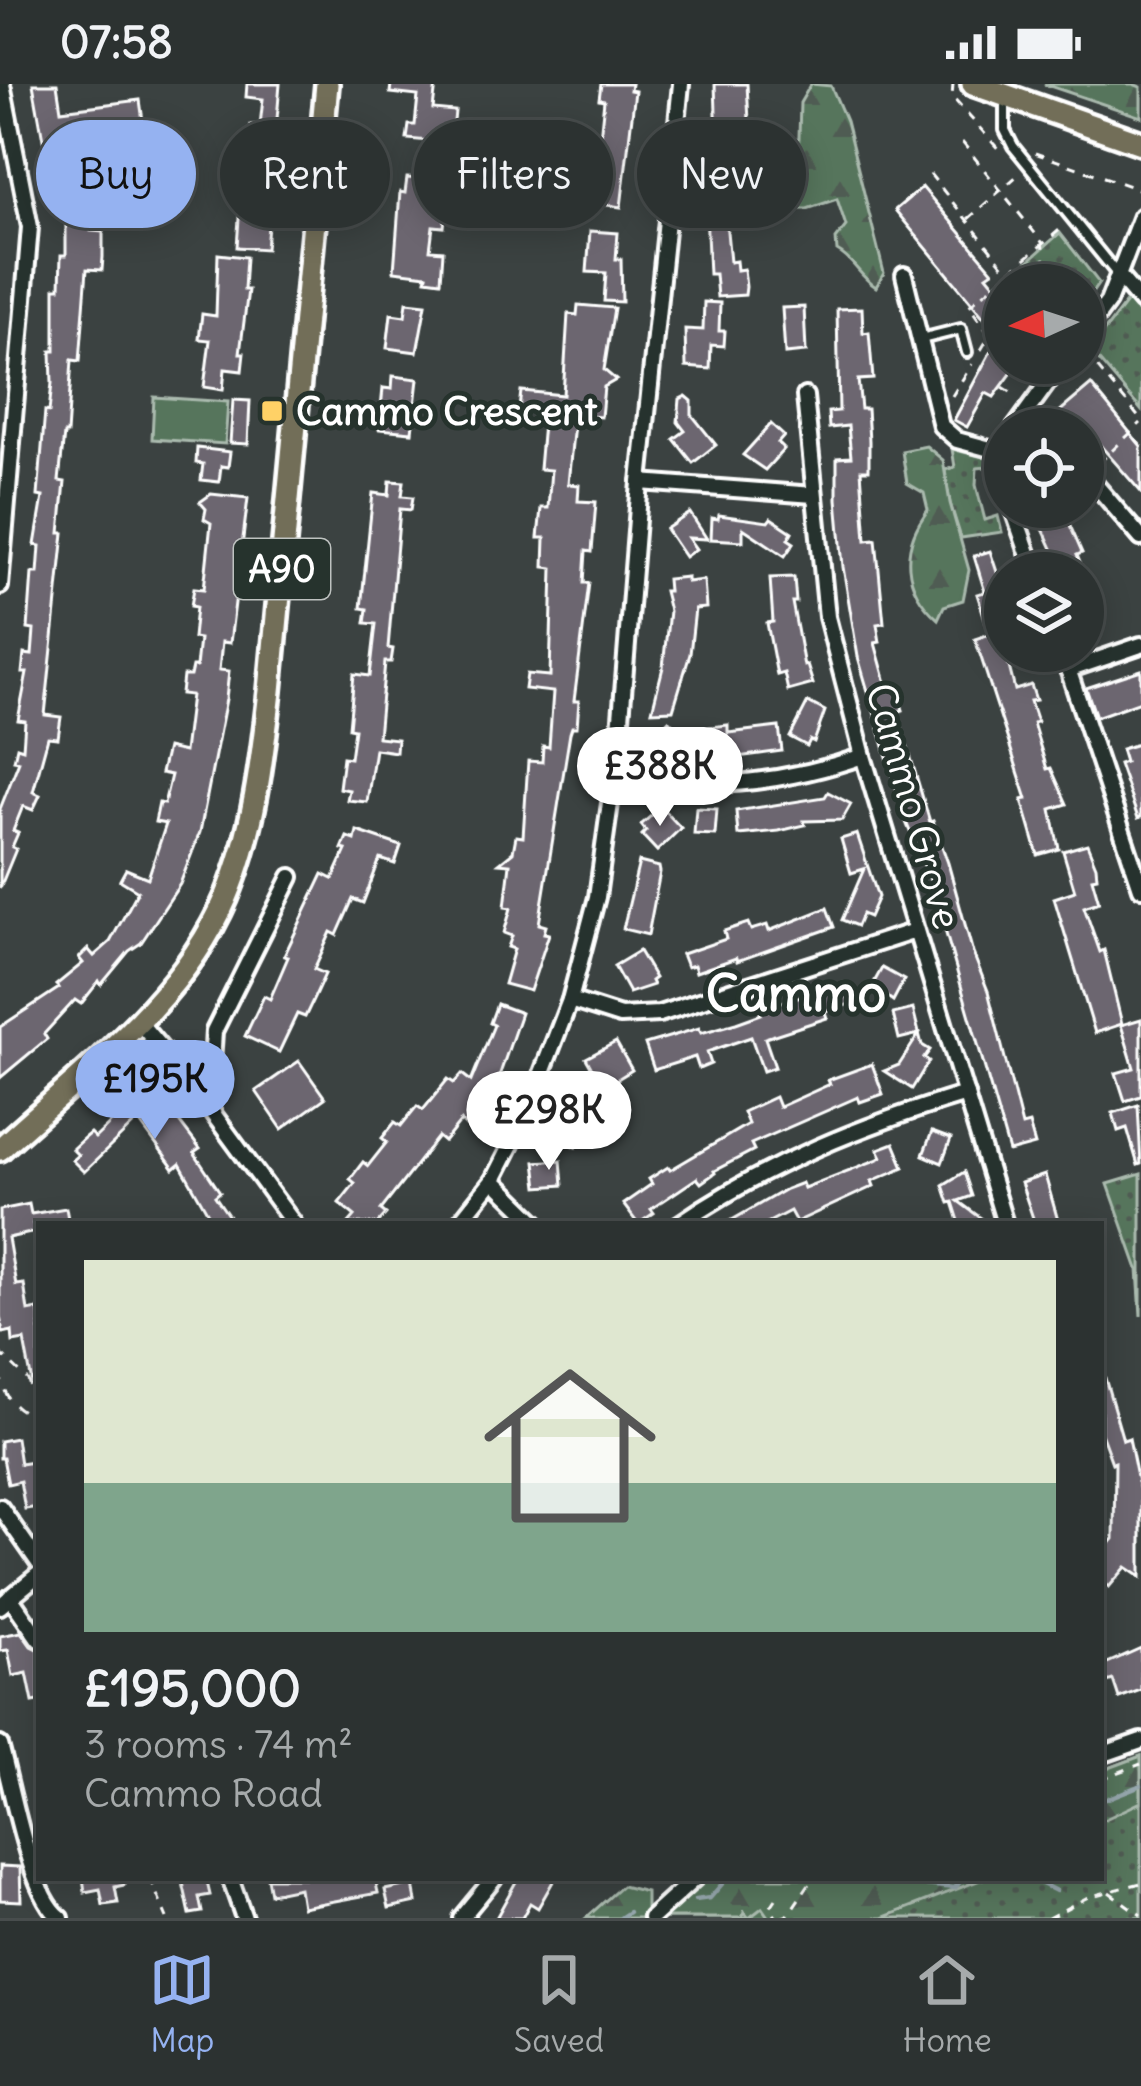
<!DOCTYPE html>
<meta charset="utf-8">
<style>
:root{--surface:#2c3231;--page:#343a39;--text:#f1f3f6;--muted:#a6aaab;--line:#484d4d;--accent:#95b2f1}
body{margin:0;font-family:Delius,sans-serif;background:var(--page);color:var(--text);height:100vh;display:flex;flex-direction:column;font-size:45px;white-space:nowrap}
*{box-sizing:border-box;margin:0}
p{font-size:39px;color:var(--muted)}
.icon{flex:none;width:66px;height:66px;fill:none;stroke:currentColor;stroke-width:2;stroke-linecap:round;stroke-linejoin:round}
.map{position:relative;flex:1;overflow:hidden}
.side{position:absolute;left:36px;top:1137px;width:1068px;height:660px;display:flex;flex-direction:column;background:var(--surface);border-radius:0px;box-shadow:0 6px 30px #0003,0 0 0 3px var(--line)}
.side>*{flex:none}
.banner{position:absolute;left:36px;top:36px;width:1071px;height:108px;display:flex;gap:24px}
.needle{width:78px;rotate:267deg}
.buttons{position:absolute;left:984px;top:180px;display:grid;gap:24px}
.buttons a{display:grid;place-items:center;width:120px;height:120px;border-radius:50%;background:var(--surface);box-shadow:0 6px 30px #0003,0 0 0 3px var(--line);font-size:60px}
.price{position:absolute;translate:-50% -102px;padding:0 27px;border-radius:42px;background:#fff;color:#222;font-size:39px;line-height:78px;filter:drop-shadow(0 3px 6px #0008)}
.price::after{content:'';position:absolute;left:50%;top:72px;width:36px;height:27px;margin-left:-18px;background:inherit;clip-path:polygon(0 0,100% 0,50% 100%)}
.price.on{background:var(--accent);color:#111}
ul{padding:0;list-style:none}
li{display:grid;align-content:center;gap:24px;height:636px;padding:0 48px}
li span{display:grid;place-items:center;height:372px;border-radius:0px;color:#555}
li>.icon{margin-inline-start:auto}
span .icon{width:216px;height:216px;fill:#fffc;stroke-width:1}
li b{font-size:51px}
.chip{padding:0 42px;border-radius:54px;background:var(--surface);box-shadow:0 6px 30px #0003,0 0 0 3px var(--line);font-size:42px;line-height:108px}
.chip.on{background:var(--accent);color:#111}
.status{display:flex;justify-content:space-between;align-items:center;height:84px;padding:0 60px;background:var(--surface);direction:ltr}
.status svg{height:33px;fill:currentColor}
.tabs{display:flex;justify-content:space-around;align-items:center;height:168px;border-top:3px solid var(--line);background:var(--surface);font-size:33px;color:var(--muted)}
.tabs a{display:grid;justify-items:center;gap:6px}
.tabs .on{color:var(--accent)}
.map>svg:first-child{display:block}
.grass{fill:url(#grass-dots);stroke:#aabaae;stroke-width:3}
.forest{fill:url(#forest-firs);stroke:#aabaae;stroke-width:3}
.pitch{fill:#56745c;stroke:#aabaae;stroke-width:3}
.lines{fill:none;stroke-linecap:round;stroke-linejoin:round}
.stream{stroke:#96a7ad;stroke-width:4.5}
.building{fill:#6c6670;stroke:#fff;stroke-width:3}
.lane-casing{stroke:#fff;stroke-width:16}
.street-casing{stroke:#fff;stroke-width:22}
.primary-casing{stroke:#fff;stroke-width:30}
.path{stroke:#fff;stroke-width:3;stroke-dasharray:9 9;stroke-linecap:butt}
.lane{stroke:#26332d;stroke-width:8}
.street{stroke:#26332d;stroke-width:14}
.primary{stroke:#726e59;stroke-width:21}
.poi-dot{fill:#ffd166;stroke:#26332d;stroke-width:4.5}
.labels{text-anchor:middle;stroke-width:10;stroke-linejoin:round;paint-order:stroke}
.shield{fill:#26332d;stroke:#bec2c0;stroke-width:3}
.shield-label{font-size:36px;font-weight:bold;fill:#fff}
.poi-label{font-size:39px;font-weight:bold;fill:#fff;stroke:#26332d;text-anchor:start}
.street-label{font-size:39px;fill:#fff;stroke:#26332d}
.district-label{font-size:51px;font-weight:bold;fill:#fff;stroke:#26332d}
</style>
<div class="status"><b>07:58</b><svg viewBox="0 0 49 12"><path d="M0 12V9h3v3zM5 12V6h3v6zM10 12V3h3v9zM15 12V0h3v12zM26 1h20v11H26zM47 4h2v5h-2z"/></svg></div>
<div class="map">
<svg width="1141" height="1834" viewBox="0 0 1141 1834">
<defs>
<pattern id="grass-dots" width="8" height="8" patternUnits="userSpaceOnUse" patternTransform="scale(3)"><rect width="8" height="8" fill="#56745c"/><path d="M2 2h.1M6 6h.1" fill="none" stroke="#505c52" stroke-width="1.8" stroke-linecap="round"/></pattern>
<pattern id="forest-firs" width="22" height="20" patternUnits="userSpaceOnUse" patternTransform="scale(3)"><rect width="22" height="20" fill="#56745c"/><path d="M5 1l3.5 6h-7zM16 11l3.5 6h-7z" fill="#505c52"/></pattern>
</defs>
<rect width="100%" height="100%" fill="#3b4241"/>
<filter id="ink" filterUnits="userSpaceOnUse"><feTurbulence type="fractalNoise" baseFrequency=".00833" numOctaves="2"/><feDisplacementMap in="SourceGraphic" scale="24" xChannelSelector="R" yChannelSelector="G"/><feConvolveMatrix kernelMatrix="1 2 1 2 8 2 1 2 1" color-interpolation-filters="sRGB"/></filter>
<g filter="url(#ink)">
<g class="grass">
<polygon points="1060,149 1099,199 1083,222 1083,201 1027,201 1016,188"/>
<polygon points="1128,216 1141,231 1141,326 1090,266"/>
<polygon points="952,365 987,374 988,383 977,384 976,401 985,436 998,432 1002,448 961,454 950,419 945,386 955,383"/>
<polygon points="1141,1090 1141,1232 1138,1185 1108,1100"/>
<polygon points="1141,1672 1141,1834 660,1834 703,1794 1101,1794 1101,1687"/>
</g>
<g class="forest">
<path d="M811,0L831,2L846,37L884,189L876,203C859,192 854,176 837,167L836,155L846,142L837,115L807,125H788L777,111L798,87L800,19Z"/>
<polygon points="1044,0 1133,0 1141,3 1141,33"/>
<path d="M926,362L943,376L950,419L969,486L963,516L944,522L938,535C902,504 900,463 928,426L924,409L907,399L902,367Z"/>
<polygon points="1141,1672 1141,1718 1101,1737 1101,1687"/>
<polygon points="703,1794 985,1794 883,1834 769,1834 762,1824 749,1834 744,1828 742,1834 660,1834"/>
<polygon points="622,1802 646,1808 646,1828 640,1834 586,1834"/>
</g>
<polygon class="pitch" points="154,313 228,318 225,360 152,355"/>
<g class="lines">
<g class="stream">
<polyline points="1101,1717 1141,1701"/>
<polyline points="850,1794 955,1804 963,1794"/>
<polyline points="1030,1794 1056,1807"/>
<polyline points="695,1816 710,1814 727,1794"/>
<polyline points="620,1834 629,1828"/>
</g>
</g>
<g class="building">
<polygon points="33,0 57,0 61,26 140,16 145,51 127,54 124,35 103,36 59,45 62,58 44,61"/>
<polygon points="247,0 280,0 266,165 237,163 240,120 246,121 251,41 260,41 263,15 246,13"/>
<polygon points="391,0 436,0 433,25 455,27 452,59 407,55 409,41 415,41 418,12 390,9"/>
<polygon points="601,0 631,0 630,6 635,7 621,123 587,118 595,63 599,64 604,16 599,15"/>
<polygon points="715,0 747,0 749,37 735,38 736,56 717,57"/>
<polygon points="728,64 732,106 723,107 730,178 736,177 737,186 744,185 746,203 745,211 717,213 715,190 709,190 703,66"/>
<polygon points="82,72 86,100 76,102 81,128 92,129 91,147 103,148 103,173 102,186 87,185 80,277 72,276 67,350 64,350 59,397 65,398 60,449 64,449 45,631 61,633 58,654 48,653 33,708 40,711 33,726 23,722 13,747 18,749 12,763 16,765 0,804 0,725 19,677 14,676 17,663 23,665 25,637 18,636 27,589 22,589 24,570 32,571 34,546 28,545 32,489 38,489 40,462 35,461 43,413 38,412 45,327 49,328 52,299 51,267 55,267 55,204 60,204 61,171 66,171 66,104 63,104 61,90 67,89 67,75"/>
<polygon points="407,94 436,96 434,123 446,124 444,143 433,142 430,166 443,167 441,197 426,195 427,191 394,187 400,108 405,109"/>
<polygon points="922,103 993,187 987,191 1005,213 1005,279 1019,279 994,313 986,309 967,343 954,336 999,252 895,126"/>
<polygon points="590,147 618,149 616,175 621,175 622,218 604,217 606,189 587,188"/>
<polygon points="218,170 246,173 244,206 248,206 240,269 244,269 242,287 225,285 223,306 204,303 210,256 199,255 202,230 216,232"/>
<polygon points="407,218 426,220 417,268 387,264 391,230 405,232"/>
<polygon points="704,218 720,219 719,247 725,247 724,262 711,261 710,285 686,283 685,245 703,246"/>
<polygon points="578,221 614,224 604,286 616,296 604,303 601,333 576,331 573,349 568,400 579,401 578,417 596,418 592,468 586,467 584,499 589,499 574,617 579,617 577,643 572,643 570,649 539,840 546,842 544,849 549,850 530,907 504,900 514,865 508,863 512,852 504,849 511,824 505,823 510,780 499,779 513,768 516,752 523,753 528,677 542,678 543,662 549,663 553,608 525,605 527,590 550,592 553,484 544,483 545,454 538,454 541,424 548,424 551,386 539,385 544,328 519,325 521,307 563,311 568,230 577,231"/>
<polygon points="804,223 806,268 785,270 782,224"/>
<polygon points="862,224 863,249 869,248 873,295 858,296 861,325 867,325 869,357 869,386 861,386 866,456 876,455 884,539 877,540 880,558 875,559 885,595 890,606 896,604 903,626 897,628 930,738 933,737 948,779 973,869 988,907 1022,1042 1029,1040 1035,1061 1009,1068 932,801 906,738 858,573 843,483 837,415 837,374 851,373 848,342 829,344 828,328 839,327 837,225"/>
<polygon points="393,292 418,295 412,348 379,345 383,304 392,305"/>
<polygon points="1091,301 1141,362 1141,408 1086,345 1039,345"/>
<polygon points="686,312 692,317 692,331 716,361 693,379 674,355 685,347 678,338 680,315"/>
<polygon points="233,316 250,317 248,360 230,359"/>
<polygon points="771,340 784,352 778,359 784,365 765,386 743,371"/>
<polygon points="197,364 230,368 228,383 221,382 219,398 201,396 203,380 196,379"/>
<polygon points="390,397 404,398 402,412 413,413 411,426 400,425 388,564 393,565 391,578 385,578 378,653 397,655 396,668 375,665 367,718 347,716 349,706 339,704 343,673 350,674 354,645 349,644 354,590 370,592 376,540 365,539 367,525 361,524 373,409 389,411"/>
<polygon points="211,410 248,414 230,559 222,558 219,586 229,587 226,615 200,748 180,800 141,859 129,867 101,901 99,897 81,920 75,916 44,950 47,955 0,994 0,943 59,904 56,901 83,879 79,874 88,865 94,872 110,858 138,807 120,796 126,785 148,794 166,740 155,738 159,719 164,720 171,691 161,689 167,664 184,668 191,611 181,610 183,592 190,592 192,583 196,583 199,555 193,554 196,523 191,522 194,504 204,505 211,439 204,435 206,425 200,418"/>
<polygon points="1047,423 1062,423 1082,469 1077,471 1084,489 1054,486 1050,473 1055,471 1037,432 1041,430 1039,426"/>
<polygon points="690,429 707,455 688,454 696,465 685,473 666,445"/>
<polygon points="719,431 768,438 771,434 792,448 788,455 794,459 785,472 743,444 743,457 711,455 712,434 718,435"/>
<polygon points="990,467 1005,512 1005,567 1015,606 1031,601 1036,616 1030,617 1037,638 1033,639 1047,685 1051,684 1067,720 1051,725 1059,765 1038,771 1022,716 1027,715 975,555 990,550 977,510 985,508 974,472"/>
<polygon points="687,493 687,498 704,496 706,524 695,525 690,570 673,626 652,627 663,583 669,527 664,507 668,507 667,495"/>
<polygon points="794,493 796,518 792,518 804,582 807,581 813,600 788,607 784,589 777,591 767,539 773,538 770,494"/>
<polygon points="1141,586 1141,617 1096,633 1086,604"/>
<polygon points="808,618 825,627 814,658 810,656 807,662 790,653"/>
<polygon points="669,636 690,659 672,676 666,671 662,675 646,658"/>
<polygon points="728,641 728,649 779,643 782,667 707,677 704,653 711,652 710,643"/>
<polygon points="1141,659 1141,733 1138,734 1119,680 1125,678 1121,665"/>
<polygon points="828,708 851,720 842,736 804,737 805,741 779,747 738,751 736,727 825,713"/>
<polygon points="661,723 681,744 657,767 642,751 646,747 641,741"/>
<polygon points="696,724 717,725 715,751 694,750"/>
<polygon points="357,747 401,762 395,780 380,775 363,819 353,815 337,851 331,848 314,885 325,890 314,914 305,933 297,930 279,968 245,952 264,912 270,915 288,873 284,872 323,790 333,795 346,766 342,765 347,753 355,756"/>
<polygon points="857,750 878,813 869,833 862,830 857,842 842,836 864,785 851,789 841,755"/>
<polygon points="1087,760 1096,782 1097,793 1092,794 1099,818 1084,823 1100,868 1104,866 1122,940 1095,949 1054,814 1075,807 1063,767"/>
<polygon points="639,778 659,783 660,788 648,851 623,845"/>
<polygon points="827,824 834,843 737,877 736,874 696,888 694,881 687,883 682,870 726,855 724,847 748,839 751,846 767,841 769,847"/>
<polygon points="639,867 655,894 651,897 653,901 629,909 614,882"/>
<polygon points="882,884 904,896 893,917 872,902"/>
<polygon points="843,899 850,920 825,928 827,934 765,954 775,983 763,987 751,953 707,968 711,980 699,985 695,973 654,986 645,960 699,944 701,949 736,939 761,930 759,925"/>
<polygon points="497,920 521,929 494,1007 499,1011 488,1024 483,1020 466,1042 461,1037 444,1058 438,1053 381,1126 386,1130 377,1140 348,1140 355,1132 339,1119 355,1099 350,1095 363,1078 368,1082 387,1058 382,1054 395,1038 401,1042 417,1022 423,1026 448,995 454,999 462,990 471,997 494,941 490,939"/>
<polygon points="913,925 922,961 930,966 924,974 929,977 912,1005 884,987 899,981 919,950 899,955 893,930"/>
<polygon points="1141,935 1141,1012 1125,1017 1116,989 1134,984 1121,941"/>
<polygon points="616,958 632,986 603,1004 576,1063 553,1051 591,983 586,974"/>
<polygon points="299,977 325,1014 282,1045 256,1007"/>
<polygon points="872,980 883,1010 860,1018 858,1013 751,1060 754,1066 714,1087 715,1089 701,1099 697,1094 651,1125 654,1129 638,1140 623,1120 652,1100 649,1095 668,1083 670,1086 748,1040 743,1028 775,1013 779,1023 830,1000 828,996"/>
<polygon points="142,989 200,1065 194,1069 220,1108 215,1112 234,1140 214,1140 180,1080 174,1085 138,1036 84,1088 72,1076 78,1071 72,1065 84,1054 90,1049 95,1054 127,1023 117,1008"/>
<polygon points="1138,1021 1141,1080 1138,1081 1127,1044 1118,1047 1113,1029"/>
<polygon points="932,1048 951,1055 942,1079 923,1071"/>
<polygon points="894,1059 904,1083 872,1097 874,1102 796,1138 790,1127 765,1140 725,1140 786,1105 802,1099 804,1104 876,1076 882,1073 878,1065"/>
<polygon points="561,1076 563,1101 538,1103 535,1078"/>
<polygon points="964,1088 972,1112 958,1117 989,1140 960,1140 953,1118 949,1119 943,1101"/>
<polygon points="1045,1091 1059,1140 1035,1140 1021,1099"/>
<polygon points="29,1120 31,1130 66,1124 69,1140 33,1140 35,1148 8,1154 16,1201 24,1200 28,1227 38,1225 39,1233 39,1299 32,1299 24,1256 13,1258 12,1247 3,1249 0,1232 0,1126"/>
<polygon points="1101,1294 1105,1294 1123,1356 1129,1354 1141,1413 1141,1493 1126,1483 1109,1503 1101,1496 1101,1470 1114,1455 1115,1378 1112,1379 1101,1349"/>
<polygon points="16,1354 20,1380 33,1378 39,1423 25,1425 20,1397 8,1400 3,1374 0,1374 0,1357"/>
<polygon points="21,1548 31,1562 39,1566 39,1617 33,1618 27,1589 13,1592 8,1566 0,1567 0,1552"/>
<polygon points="1141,1564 1141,1606 1119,1614 1113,1596 1101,1600 1101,1582"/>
<polygon points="0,1782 20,1783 21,1817 0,1816"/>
<polygon points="83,1794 124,1794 124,1801 115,1803 118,1819 103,1821 100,1805 85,1808"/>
<polygon points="182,1794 206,1794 210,1811 199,1813 202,1828 190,1830"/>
<polygon points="267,1794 375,1794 378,1809 302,1823 299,1804 270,1810"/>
<polygon points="518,1794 555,1794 538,1824 530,1819 522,1834 496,1834"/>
<polygon points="413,1800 416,1818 389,1824 385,1806"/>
</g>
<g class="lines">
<defs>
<g id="lane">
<polyline points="1005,16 1005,46 1013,62 1117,190"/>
<polyline points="921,255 961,245 967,268"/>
</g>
<g id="street">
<polyline points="904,191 941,342 957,356 1005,369"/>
<polyline points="1118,191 1141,218"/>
<polyline points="1083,252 1108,218 1141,132"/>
<polyline points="805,312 827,533 863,672 1005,1140"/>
<polyline points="1014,345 1062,279"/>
<polyline points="1083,386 1141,454"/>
<polyline points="640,398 814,411"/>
<polyline points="1012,423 1035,489"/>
<polyline points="0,502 30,143 2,0"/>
<polyline points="1062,567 1141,804"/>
<polyline points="1068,586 1141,561"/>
<path d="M615,696C697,707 784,700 863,672"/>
<polyline points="570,916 620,932 659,930 915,847"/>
<polyline points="138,937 192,1001 294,1140"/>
<polyline points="192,1001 212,979 214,947 291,793"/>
<polyline points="493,1096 538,1140"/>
<polyline points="458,1140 493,1096 525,1033 570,916 597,813 620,647 640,398 681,0"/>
<path d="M679,1140C768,1079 863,1041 966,1010"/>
<polyline points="0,1423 39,1479"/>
<polyline points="10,1513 39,1555"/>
<polyline points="0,1522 39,1490"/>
<path d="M0,1661C12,1703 30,1812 61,1834"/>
<polyline points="1101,1671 1141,1657"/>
<polyline points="230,1794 244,1834"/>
<polyline points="461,1834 494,1794"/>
<polyline points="651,1834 695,1794"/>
</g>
<g id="primary">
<polyline points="973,0 1141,59"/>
<path d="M0,1065C81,990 182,917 226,814C254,748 262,677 270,607L327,0"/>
</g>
</defs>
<use href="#lane" class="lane-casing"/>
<use href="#street" class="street-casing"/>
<use href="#primary" class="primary-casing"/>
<g class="path">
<polyline points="953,0 952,13 1002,69"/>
<polyline points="962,58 1042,158 1048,201"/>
<polyline points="1035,69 1141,106"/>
<polyline points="930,90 1019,201"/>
<polyline points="968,135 1018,91"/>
<polyline points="981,266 990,251 969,222 1063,143"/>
<polyline points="1086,270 1141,336"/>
<polyline points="1003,303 1017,312"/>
<polyline points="952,312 972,280"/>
<polyline points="1040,336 1048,345"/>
<polyline points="1099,379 1141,339"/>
<polyline points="0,1269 28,1296 39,1339"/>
<path d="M0,1289C5,1314 12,1323 34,1333"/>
<polyline points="1101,1695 1141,1680"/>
<polyline points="150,1794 167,1834"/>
<polyline points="1109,1808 1141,1831"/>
<polyline points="776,1815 770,1824 777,1834"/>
<polyline points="781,1834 788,1831 813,1794"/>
<polyline points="1048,1834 1088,1813 1141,1799"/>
</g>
<use href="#lane" class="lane"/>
<use href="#street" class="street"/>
<use href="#primary" class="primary"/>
</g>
</g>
<rect class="poi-dot" x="260" y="315" width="24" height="24" rx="6"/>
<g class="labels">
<rect class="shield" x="234" y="455" width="96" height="60" rx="9"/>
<g class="shield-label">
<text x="282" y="498">A90</text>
</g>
<g class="poi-label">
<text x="296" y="341">Cammo Crescent</text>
</g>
<g class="street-label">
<text transform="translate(914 722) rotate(74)" y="14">Cammo Grove</text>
</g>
<g class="district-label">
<text x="796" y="927">Cammo</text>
</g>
</g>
</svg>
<div class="buttons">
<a><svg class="needle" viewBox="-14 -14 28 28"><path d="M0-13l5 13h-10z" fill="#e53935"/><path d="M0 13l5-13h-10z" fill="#a6aaab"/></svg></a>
<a><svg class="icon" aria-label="locate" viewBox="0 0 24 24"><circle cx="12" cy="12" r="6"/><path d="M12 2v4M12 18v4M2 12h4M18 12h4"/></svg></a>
<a><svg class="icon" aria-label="layers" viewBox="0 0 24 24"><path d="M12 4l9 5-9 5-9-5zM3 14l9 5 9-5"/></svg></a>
</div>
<b class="price" style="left:660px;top:745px">£388K</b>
<b class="price on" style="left:155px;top:1058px">£195K</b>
<b class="price" style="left:549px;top:1089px">£298K</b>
<div class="banner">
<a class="chip on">Buy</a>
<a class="chip">Rent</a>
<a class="chip">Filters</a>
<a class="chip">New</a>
</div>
<section class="side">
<ul>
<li><span style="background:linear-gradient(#dfe7d0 60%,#7fa58c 0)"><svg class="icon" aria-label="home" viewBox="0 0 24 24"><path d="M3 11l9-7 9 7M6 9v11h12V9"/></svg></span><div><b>£195,000</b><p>3 rooms · 74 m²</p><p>Cammo Road</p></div></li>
</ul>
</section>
</div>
<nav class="tabs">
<a class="on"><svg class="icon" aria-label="map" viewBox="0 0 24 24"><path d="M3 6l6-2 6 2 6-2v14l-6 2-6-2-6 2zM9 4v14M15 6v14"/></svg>Map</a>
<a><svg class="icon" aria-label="saved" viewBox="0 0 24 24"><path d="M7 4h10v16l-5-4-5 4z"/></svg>Saved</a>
<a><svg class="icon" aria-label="home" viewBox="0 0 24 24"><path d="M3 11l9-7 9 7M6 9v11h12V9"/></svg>Home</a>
</nav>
